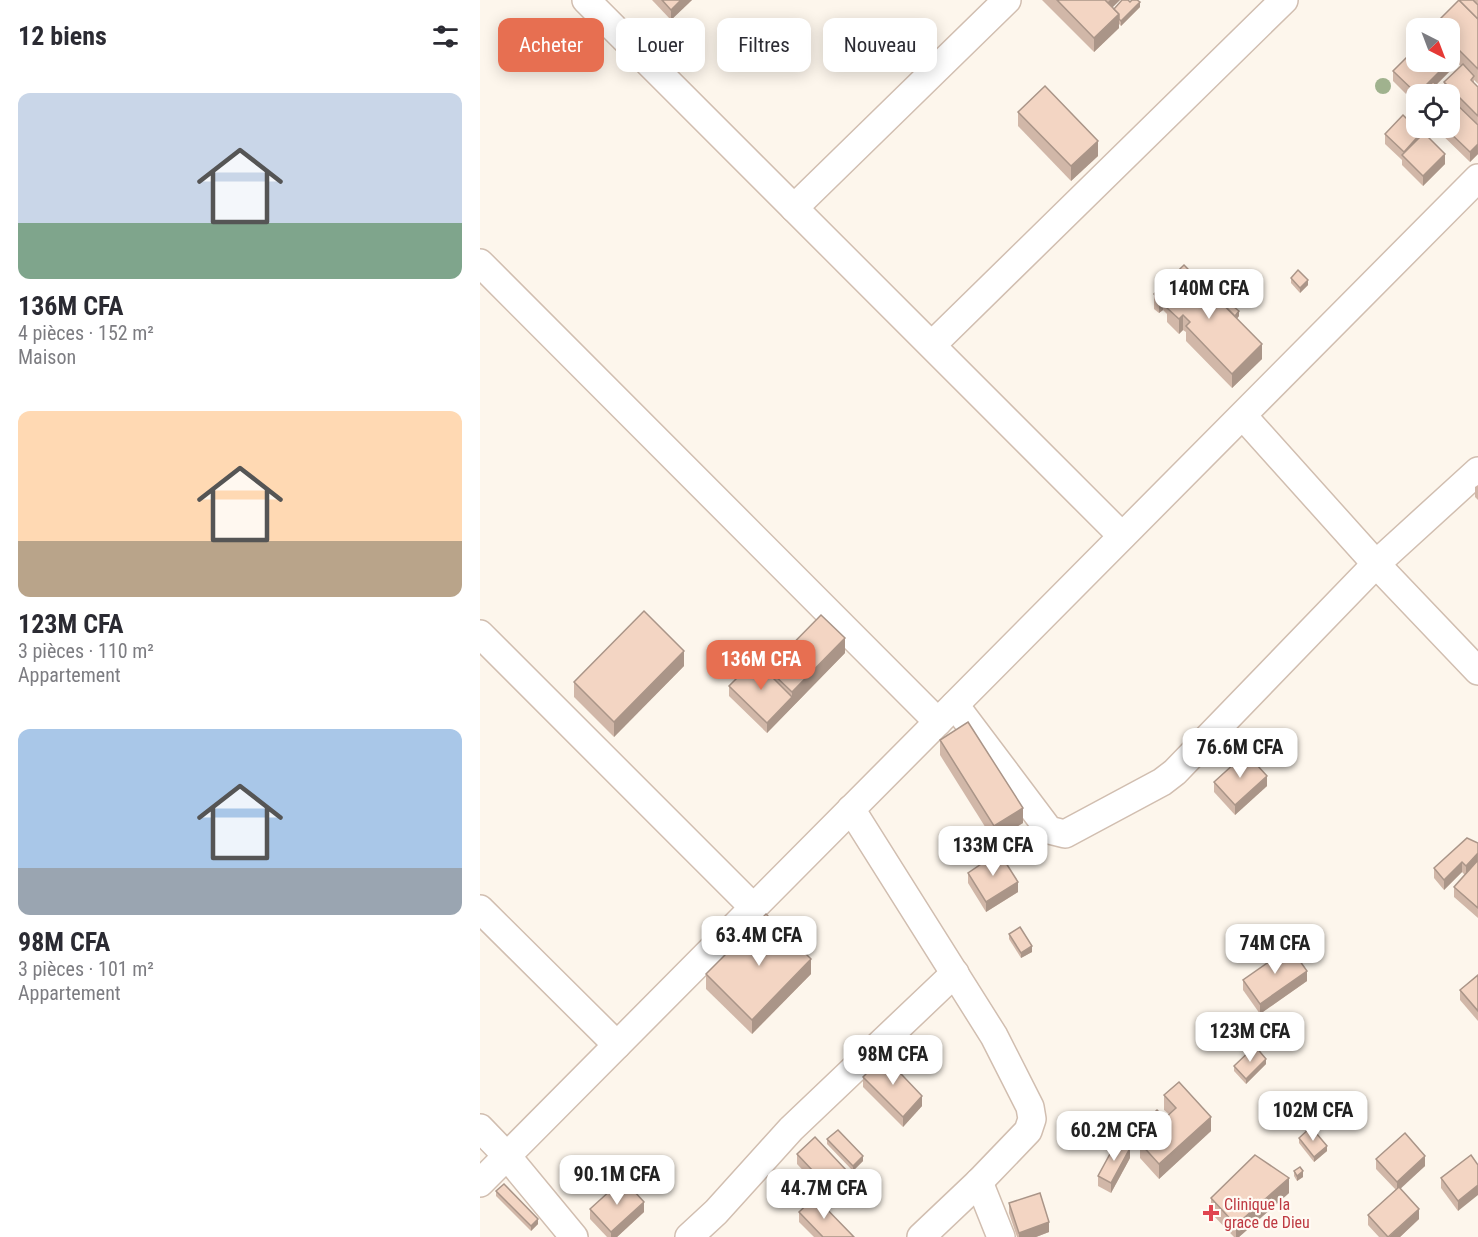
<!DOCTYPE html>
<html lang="fr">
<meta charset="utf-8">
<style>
:root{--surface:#fff;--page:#f2f2f3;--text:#2b2b33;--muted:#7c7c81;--accent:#e76f51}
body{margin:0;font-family:"Roboto Condensed",sans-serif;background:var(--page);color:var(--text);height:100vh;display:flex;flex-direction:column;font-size:22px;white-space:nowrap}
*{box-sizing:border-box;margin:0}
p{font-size:20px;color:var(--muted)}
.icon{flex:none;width:33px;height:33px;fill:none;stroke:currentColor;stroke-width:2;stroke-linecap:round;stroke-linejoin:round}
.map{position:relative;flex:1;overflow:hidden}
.panel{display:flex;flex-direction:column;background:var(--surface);width:480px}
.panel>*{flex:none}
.banner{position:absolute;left:18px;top:18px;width:570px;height:54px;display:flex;gap:12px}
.needle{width:39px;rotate:138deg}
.fabs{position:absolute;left:926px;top:18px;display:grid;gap:12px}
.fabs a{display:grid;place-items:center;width:54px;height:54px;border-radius:12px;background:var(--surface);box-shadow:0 3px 15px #0003;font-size:30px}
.price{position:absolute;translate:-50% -51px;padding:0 14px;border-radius:12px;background:#fff;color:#222;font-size:20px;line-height:39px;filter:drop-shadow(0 2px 3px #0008)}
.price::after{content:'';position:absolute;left:50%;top:36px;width:18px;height:14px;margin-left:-9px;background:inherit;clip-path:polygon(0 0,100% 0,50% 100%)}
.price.active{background:var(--accent);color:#fff}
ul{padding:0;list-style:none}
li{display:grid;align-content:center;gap:12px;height:318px;padding:0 18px}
li span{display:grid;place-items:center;height:186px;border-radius:12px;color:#555}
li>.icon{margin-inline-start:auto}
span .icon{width:108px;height:108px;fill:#fffc;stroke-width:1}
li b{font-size:26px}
h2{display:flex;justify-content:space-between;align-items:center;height:72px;padding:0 18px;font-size:26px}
.chip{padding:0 21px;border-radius:12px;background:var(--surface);box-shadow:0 3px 15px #0003;font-size:21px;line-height:54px}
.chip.active{background:var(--accent);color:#fff}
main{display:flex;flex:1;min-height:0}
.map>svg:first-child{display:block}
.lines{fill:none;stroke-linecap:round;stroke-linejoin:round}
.minor-casing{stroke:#d1beb0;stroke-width:30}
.minor{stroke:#fff;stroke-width:27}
.tree{fill:#a0b28e}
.wall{fill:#d1b7a8}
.shaded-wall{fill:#aa9588}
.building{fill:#f3d5c3;stroke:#aa9588;stroke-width:1.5}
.health-dot{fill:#e0444e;stroke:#fffaf3;stroke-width:2}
.labels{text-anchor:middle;stroke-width:4.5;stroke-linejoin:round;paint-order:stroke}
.health-label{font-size:16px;fill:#be3a42;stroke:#fffaf3;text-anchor:start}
</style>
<main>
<section class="panel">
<h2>12 biens<svg class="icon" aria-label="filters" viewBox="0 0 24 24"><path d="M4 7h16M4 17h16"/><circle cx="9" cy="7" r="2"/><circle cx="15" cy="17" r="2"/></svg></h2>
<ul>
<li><span style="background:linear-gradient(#c9d6e8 70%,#7fa58c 0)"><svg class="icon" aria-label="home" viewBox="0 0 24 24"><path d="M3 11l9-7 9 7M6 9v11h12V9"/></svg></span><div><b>136M CFA</b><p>4 pièces · 152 m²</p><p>Maison</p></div></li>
<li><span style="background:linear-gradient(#ffd9b3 70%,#b9a48a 0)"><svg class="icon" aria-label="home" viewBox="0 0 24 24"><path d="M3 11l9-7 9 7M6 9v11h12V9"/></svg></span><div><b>123M CFA</b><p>3 pièces · 110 m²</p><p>Appartement</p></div></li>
<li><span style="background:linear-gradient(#a9c7e8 75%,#9aa5b1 0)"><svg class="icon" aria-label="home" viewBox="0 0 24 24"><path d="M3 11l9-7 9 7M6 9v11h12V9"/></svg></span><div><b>98M CFA</b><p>3 pièces · 101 m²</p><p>Appartement</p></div></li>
</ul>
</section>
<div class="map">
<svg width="998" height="1237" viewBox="0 0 998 1237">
<rect width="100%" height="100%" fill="#fdf6ec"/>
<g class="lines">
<defs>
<g id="minor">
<polyline points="106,0 642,536"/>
<polyline points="314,208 527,0"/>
<polyline points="0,263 458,722"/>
<polyline points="452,345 804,0"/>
<polyline points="763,416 896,564 998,671"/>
<polyline points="0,634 273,907"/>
<polyline points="475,705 569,830 585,834 682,782 695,772 896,564 998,471"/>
<polyline points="371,809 514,1036 550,1107 552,1119 548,1131 499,1182 441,1237"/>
<polyline points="0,909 137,1045"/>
<polyline points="0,1128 27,1156 94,1237"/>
<polyline points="499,1182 521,1237"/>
<polyline points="0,1183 998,178"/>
<polyline points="209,1237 236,1212 311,1129 475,973"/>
</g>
</defs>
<use href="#minor" class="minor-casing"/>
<use href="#minor" class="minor"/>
</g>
<circle class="tree" cx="903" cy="86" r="8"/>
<g class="wall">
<polygon points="172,0 212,0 191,20"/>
<polygon points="562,0 640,0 632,7 634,9 650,2 660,7 641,26 639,24 639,28 614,52"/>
<polygon points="979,0 998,0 998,84 994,80 994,83 998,87 998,154 990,162 955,128 969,128 969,94 967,94 964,92 964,82 981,66 975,61 975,66 956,85 966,94 936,94 936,104 913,81 913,71 969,62 969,28 954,28 954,25"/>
<polygon points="538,112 618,156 591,181 538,126"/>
<polygon points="905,134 941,136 965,164 943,186 922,165 922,160 905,144"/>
<polygon points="811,278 828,285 820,293 811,283"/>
<polygon points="674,294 745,306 759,316 757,319 782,359 752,388 706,341 706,332 703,330 699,334 687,322 687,314 683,310 679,313 674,309"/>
<polygon points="998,485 998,500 995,497 995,487"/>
<polygon points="365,653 287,733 249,696 249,686 288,673 288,669"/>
<polygon points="204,666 134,737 94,697 94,682"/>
<polygon points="460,740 543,823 514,841 460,755"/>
<polygon points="734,782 787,786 755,815 734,792"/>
<polygon points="998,843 998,918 974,897 974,887 985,875 982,872 964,890 954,878 954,868"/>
<polygon points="488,873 538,892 506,912 488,883"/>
<polygon points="529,934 552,952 541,958 529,939"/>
<polygon points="226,974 331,974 272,1034 226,989"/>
<polygon points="998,975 998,1021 980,1000 980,990"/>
<polygon points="763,980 827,981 780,1014 763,990"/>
<polygon points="786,1064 766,1084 754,1071 754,1066"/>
<polygon points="383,1077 442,1106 423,1127 383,1087"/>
<polygon points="684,1095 731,1131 679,1179 660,1158 660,1143 662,1141 661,1140 661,1125 685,1118 689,1114 684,1110"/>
<polygon points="819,1138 847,1151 834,1162 819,1143"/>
<polygon points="347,1139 383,1161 373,1171 347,1144"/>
<polygon points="317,1154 367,1181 349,1198 317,1164"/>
<polygon points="991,1155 978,1211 961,1188 961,1178"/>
<polygon points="650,1158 631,1193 618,1186 618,1176"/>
<polygon points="896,1159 945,1166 920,1188 939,1219 920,1237 899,1237 888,1225 888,1215 916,1190 896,1169"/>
<polygon points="814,1171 823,1177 817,1181 814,1176"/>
<polygon points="16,1191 58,1224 51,1231 16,1196"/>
<polygon points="809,1193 759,1237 754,1237 731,1213 731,1198"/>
<polygon points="529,1203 569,1232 556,1237 537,1237 529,1213"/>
<polygon points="110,1209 164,1212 137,1237 127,1237 110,1219"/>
<polygon points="319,1212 374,1237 334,1237 319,1222"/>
</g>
<g class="shaded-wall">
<polygon points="201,0 212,0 191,20 191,10"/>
<polygon points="630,0 640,0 628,12 628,2"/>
<polygon points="660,2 660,7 641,26 641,21"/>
<polygon points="639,14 639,28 614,52 614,38"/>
<polygon points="975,56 975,66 947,94 937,94"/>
<polygon points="941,133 941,143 924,157 924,152"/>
<polygon points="618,141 618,156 591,181 591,166"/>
<polygon points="998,144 998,154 990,162 990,152"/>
<polygon points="965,154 965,164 943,186 943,176"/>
<polygon points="828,280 828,285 820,293 820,288"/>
<polygon points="683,295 683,310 679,313 679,299"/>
<polygon points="759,311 759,316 751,325 751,320"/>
<polygon points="703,315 703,330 699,334 699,319"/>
<polygon points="782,344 782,359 752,388 752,374"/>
<polygon points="365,638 365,653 287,733 287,723 312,697 312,692"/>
<polygon points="204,651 204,666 134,737 134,722"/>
<polygon points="787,776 787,786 755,815 755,805"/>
<polygon points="543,808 543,823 514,841 514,826"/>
<polygon points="998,853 998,863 986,876 986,866"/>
<polygon points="982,862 982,872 964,890 964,880"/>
<polygon points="538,882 538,892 506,912 506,902"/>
<polygon points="552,946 552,952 541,958 541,953"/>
<polygon points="331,959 331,974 272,1034 272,1020"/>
<polygon points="827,971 827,981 780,1014 780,1004"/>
<polygon points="786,1059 786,1064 766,1084 766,1079"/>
<polygon points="442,1096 442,1106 423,1127 423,1117"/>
<polygon points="731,1117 731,1131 679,1179 679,1164"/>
<polygon points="847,1146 847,1151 834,1162 834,1157"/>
<polygon points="650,1148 650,1158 631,1193 631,1183"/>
<polygon points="383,1156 383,1161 373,1171 373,1166"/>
<polygon points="945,1156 945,1166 917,1192 917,1182"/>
<polygon points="367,1171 367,1181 349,1198 349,1188"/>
<polygon points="823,1171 823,1177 817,1181 817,1176"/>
<polygon points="809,1178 809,1193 759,1237 756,1237 756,1225"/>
<polygon points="998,1185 998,1195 978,1211 978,1201"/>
<polygon points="164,1202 164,1212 137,1237 131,1237 131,1232"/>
<polygon points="939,1209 939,1219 920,1237 909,1237"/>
<polygon points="58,1219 58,1224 51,1231 51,1226"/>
<polygon points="569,1222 569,1232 556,1237 539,1237 539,1233"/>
</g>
<g class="building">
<polygon points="182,0 201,0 191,10"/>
<polygon points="577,0 625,0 639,14 614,38"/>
<polygon points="642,0 648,0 650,2 652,0 657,0 660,2 641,21 639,19 639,14 634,9"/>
<polygon points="979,0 998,19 998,69 969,40 969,28 957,28 954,25"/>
<polygon points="979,0 993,0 998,5 998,19"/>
<polygon points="936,48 936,62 969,62 969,50 975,56 937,94 913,71"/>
<polygon points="983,64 994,76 991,80 998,87 998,116 964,82"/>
<polygon points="953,82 966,94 941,94"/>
<polygon points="565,86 618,141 591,166 538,112"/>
<polygon points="969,97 998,125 998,144 990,152 965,128 969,128"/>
<polygon points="923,115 941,133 924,152 905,134"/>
<polygon points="944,133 965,154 943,176 922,155"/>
<polygon points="704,265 782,344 752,374 706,326 710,322 703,315 699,319 687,308 691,304 683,295 679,299 674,294"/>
<polygon points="818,270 828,280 820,288 811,278"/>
<polygon points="748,302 759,311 755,316 745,306"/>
<polygon points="164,611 204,651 134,722 94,682"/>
<polygon points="341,615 365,638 312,692 288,669"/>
<polygon points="275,660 312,697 287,723 249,686"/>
<polygon points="488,722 543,808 514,826 460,740"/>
<polygon points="766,753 787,776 755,805 734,782"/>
<polygon points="987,838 998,843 998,853 986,866 982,862 964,880 954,868"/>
<polygon points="519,852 538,882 506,902 488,873"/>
<polygon points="998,860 998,908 974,887"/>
<polygon points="286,914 331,959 272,1020 226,974"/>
<polygon points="540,927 552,946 541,953 529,934"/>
<polygon points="810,947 827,971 780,1004 763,980"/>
<polygon points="998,975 998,1011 980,990"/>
<polygon points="775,1046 786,1059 766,1079 754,1066"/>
<polygon points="404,1056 442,1096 423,1117 383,1077"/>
<polygon points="699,1082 731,1117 679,1164 660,1143 670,1135 661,1125 677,1110 685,1118 696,1108 684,1095"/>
<polygon points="831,1127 847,1146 834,1157 819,1138"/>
<polygon points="358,1130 383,1156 373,1166 347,1139"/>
<polygon points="925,1133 945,1156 917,1182 896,1159"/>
<polygon points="335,1137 367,1171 349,1188 317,1154"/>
<polygon points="637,1141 650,1148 631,1183 618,1176"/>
<polygon points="775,1155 809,1178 756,1225 731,1198"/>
<polygon points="991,1155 998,1165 998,1185 978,1201 961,1178"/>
<polygon points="820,1167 823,1171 817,1176 814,1171"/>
<polygon points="143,1179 164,1202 131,1232 110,1209"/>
<polygon points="24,1184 58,1219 51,1226 16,1191"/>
<polygon points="919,1187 939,1209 908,1237 888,1215"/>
<polygon points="560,1193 569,1222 539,1233 529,1203"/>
<polygon points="335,1197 374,1237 343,1237 319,1212"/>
</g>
<path class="health-dot" d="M728 1204h6v6h6v6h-6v6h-6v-6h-6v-6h6z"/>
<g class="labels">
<g class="health-label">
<text x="744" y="1210">Clinique la<tspan x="744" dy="18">grace de Dieu</tspan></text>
</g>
</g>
</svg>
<div class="fabs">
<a><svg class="needle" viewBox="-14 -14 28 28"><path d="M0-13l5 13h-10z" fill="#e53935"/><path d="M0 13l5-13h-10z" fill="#7c7c81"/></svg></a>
<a><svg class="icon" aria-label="locate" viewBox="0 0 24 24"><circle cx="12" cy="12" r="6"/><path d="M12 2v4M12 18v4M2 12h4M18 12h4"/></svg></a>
</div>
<b class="price" style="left:729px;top:320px">140M CFA</b>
<b class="price active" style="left:281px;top:691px">136M CFA</b>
<b class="price" style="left:760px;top:779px">76.6M CFA</b>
<b class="price" style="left:513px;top:877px">133M CFA</b>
<b class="price" style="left:279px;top:967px">63.4M CFA</b>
<b class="price" style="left:795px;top:975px">74M CFA</b>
<b class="price" style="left:770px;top:1063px">123M CFA</b>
<b class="price" style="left:413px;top:1086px">98M CFA</b>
<b class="price" style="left:833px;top:1142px">102M CFA</b>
<b class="price" style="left:634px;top:1162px">60.2M CFA</b>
<b class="price" style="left:137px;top:1206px">90.1M CFA</b>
<b class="price" style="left:344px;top:1220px">44.7M CFA</b>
<div class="banner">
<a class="chip active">Acheter</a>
<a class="chip">Louer</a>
<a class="chip">Filtres</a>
<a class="chip">Nouveau</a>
</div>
</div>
</main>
